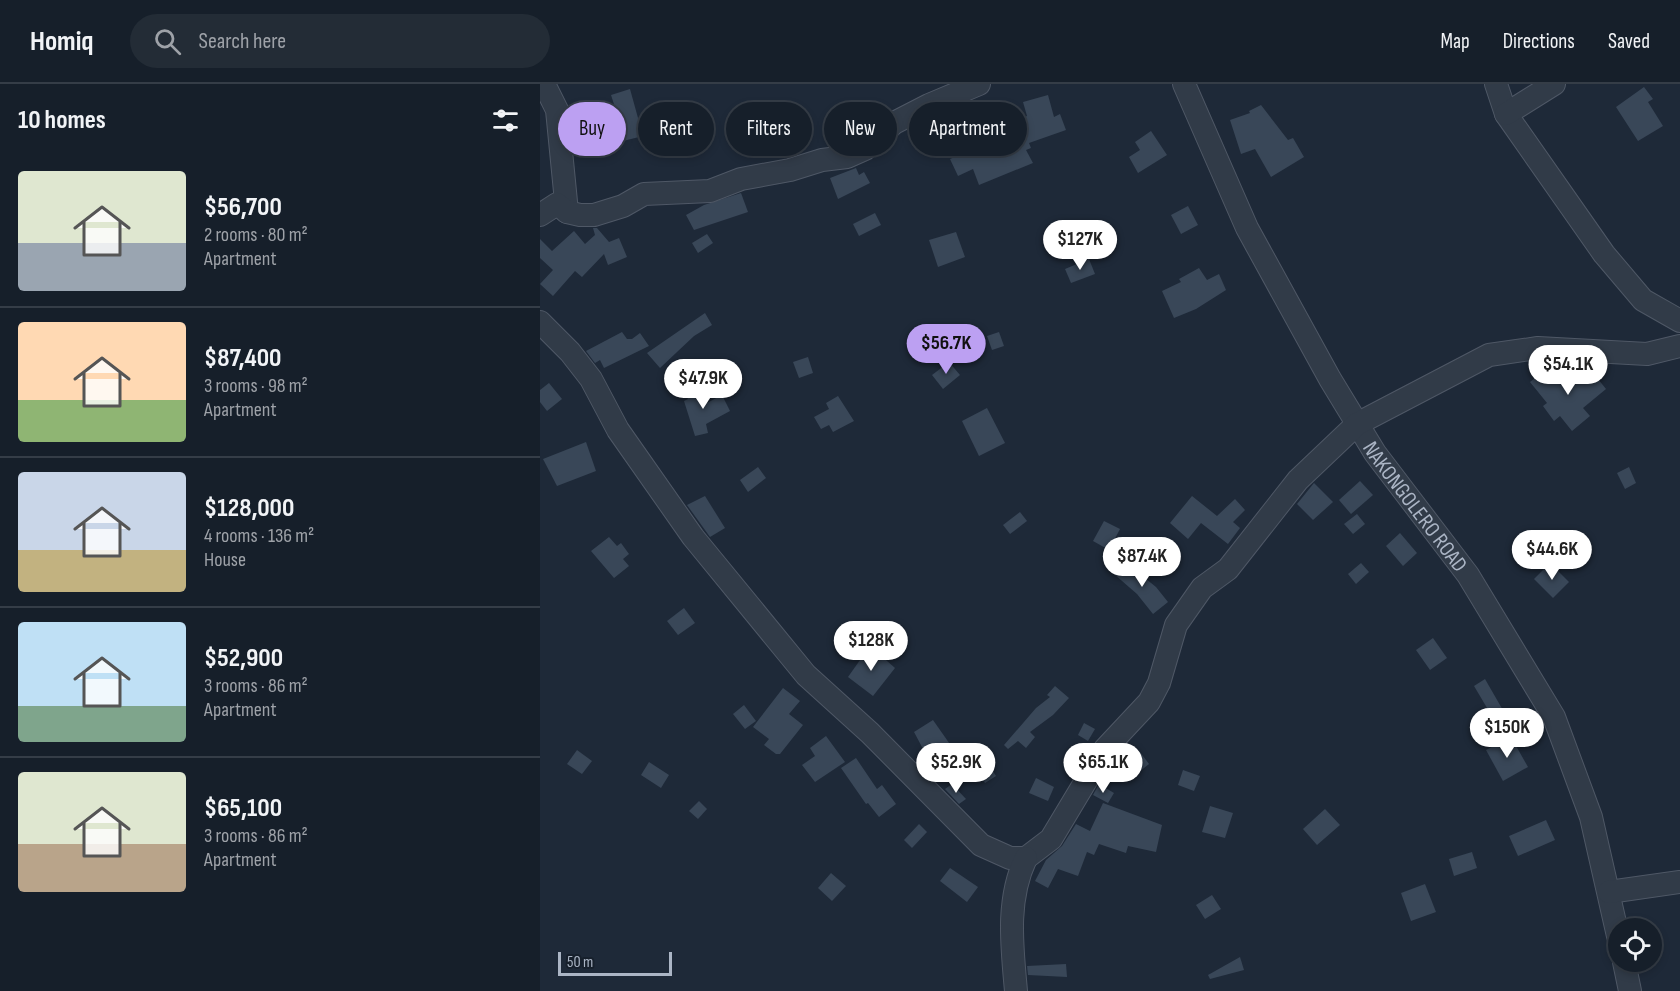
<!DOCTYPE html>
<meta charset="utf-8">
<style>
:root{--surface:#161f2a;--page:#232c36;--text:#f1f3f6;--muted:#9ea2a8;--line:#353d47;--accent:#bca0f2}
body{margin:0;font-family:"Sofia Sans Condensed",sans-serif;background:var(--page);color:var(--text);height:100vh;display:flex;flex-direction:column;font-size:22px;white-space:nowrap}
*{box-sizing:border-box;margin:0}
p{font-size:20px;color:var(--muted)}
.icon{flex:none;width:33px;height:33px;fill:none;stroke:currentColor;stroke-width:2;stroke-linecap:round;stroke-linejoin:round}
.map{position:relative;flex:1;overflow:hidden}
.details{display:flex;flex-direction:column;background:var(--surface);width:540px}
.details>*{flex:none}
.banner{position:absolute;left:18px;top:18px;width:570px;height:54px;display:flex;gap:12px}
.buttons{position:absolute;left:1068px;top:834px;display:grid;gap:12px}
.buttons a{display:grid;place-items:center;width:54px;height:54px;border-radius:50%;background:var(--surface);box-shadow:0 3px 9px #0003,0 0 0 2px var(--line);font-size:30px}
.scale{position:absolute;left:18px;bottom:15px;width:114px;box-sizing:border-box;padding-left:6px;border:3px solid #abb5c5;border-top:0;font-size:16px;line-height:21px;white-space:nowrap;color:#abb5c5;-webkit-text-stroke:4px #17202c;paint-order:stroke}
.price{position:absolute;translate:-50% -51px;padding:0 14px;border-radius:21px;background:#fff;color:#222;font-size:20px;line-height:39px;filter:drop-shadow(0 2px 3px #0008)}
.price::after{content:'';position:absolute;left:50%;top:36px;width:18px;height:14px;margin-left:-9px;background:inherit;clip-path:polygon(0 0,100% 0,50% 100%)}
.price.selected{background:var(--accent);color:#111}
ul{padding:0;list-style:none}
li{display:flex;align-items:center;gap:18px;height:150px;padding:0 18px}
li+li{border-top:2px solid var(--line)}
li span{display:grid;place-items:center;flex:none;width:168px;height:120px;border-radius:6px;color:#555}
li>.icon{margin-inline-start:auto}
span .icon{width:72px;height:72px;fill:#fffc;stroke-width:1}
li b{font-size:26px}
h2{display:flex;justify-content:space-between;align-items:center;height:72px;padding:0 18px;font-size:26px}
.tag{padding:0 21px;border-radius:27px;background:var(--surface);box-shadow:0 3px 9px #0003,0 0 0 2px var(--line);font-size:21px;line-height:54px}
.tag.selected{background:var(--accent);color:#111}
header{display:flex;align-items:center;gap:36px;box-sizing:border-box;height:84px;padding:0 30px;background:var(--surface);border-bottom:2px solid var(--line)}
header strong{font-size:28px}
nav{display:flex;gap:33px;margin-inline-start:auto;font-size:21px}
.search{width:420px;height:54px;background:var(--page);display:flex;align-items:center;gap:15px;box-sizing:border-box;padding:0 21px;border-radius:33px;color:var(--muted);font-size:22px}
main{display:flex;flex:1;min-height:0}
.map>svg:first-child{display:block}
.building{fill:#394758}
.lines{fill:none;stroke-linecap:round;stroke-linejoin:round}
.minor-casing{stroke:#4f5866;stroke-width:24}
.minor{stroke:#313b48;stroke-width:22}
.labels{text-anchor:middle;stroke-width:6;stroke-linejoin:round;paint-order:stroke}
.street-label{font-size:22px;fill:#abb5c5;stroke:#17202c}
</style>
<header>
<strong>Homiq</strong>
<div class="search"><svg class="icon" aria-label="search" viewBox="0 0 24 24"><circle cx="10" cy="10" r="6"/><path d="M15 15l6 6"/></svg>Search here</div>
<nav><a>Map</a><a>Directions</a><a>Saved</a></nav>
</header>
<main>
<section class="details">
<h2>10 homes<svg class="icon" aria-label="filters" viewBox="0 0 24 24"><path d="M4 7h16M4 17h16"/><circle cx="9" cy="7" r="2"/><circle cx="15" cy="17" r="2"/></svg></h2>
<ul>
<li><span style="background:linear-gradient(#dfe7d0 60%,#9aa5b1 0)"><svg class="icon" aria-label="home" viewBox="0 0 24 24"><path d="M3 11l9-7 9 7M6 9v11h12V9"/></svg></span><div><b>$56,700</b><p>2 rooms · 80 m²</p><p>Apartment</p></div></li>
<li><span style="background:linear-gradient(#ffd9b3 65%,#8fb573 0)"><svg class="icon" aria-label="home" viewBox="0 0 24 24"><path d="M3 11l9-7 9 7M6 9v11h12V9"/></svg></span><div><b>$87,400</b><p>3 rooms · 98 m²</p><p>Apartment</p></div></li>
<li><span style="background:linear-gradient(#c9d6e8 65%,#c2b280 0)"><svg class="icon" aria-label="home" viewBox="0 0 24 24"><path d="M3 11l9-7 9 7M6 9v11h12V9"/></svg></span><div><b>$128,000</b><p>4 rooms · 136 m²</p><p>House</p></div></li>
<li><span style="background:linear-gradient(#bfe0f5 70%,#7fa58c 0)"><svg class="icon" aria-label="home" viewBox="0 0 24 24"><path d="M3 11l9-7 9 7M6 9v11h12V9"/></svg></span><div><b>$52,900</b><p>3 rooms · 86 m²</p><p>Apartment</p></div></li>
<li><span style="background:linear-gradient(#dfe7d0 60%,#b9a48a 0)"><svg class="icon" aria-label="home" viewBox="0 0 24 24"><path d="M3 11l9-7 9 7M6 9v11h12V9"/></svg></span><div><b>$65,100</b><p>3 rooms · 86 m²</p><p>Apartment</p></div></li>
</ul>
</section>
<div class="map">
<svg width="1140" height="907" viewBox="0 0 1140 907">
<rect width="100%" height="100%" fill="#1e2938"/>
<g class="building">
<polygon points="1104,3 1113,15 1108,18 1123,42 1098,57 1076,23"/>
<polygon points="90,5 103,52 79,58 75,47 82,45 71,11"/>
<polygon points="508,11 514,33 520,30 526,46 489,59 491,64 486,66 493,79 439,101 433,85 418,92 410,75 417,72 414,65 423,61 420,56 441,46 443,52 487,32 483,18"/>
<polygon points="721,21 748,56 753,54 764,73 731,93 715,65 701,70 690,36 710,29 709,27"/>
<polygon points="611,47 627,71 598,89 589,73 600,66 595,58"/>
<polygon points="316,84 319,91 324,88 330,99 298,115 290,94"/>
<polygon points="201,109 208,128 154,146 146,131 164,121"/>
<polygon points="648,122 658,141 641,150 631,131"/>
<polygon points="335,129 341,141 319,152 313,140"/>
<polygon points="53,144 57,144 69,158 79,154 87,173 68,181 64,170 42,193 35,187 13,212 0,200 13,186 0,174 0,155 12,167 34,147 45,160 55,151"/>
<polygon points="416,148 425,173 398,183 389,156"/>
<polygon points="167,150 173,159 158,169 152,159"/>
<polygon points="549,175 555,190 531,199 525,185"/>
<polygon points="659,184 667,196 679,190 686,206 656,225 634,234 622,207 641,198 639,195"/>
<polygon points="165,229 172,241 154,252 120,284 107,269"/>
<polygon points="82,248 87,255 92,255 100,249 109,262 64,284 60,276 55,279 46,267"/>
<polygon points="459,248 464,262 452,266 447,252"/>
<polygon points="268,273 273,289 259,294 253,278"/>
<polygon points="183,275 194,289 183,297 173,283"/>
<polygon points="409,278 420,291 403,305 392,291"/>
<polygon points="1009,283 1027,304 1050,285 1066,305 1043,324 1050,332 1032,347 1020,332 1014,337 1003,322 1007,319 990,298"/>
<polygon points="9,299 22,315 7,327 0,318 0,306"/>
<polygon points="153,299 165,320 182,311 190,327 166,340 168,349 155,352 144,317 148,315 142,305"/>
<polygon points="298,312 314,337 293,348 289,341 281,345 274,333 289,325 286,319"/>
<polygon points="447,324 465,359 439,372 422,337"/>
<polygon points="46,358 56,387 17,402 3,375"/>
<polygon points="218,383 226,394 208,408 200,396"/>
<polygon points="1089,383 1096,399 1085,405 1077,389"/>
<polygon points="820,397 833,411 811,430 799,416"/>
<polygon points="774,399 793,418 773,436 757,420"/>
<polygon points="165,412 185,444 170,453 147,421"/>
<polygon points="652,412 677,432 695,415 705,426 693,438 700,444 688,460 661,439 648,455 630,439"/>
<polygon points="480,428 487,437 470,450 463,441"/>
<polygon points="817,430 825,440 813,450 804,440"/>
<polygon points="564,437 580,445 569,466 553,457"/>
<polygon points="860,449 877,469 863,482 846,462"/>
<polygon points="69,453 77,462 81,459 89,470 83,475 89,482 74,494 51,467"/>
<polygon points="585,478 616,503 628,518 613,530 597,510 574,490"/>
<polygon points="821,479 829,488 816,500 808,490"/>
<polygon points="1010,479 1029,498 1013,514 994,495"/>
<polygon points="144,524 155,539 138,551 127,537"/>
<polygon points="893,554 907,574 890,586 876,566"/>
<polygon points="330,562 355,584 333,612 308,593"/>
<polygon points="945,595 964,628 953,634 934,602"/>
<polygon points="515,602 529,614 513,631 490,648 495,653 486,664 478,657 468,665 464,661 496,624 510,613 507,611"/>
<polygon points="243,604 260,617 249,630 263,641 240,670 236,670 224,661 229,655 213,643"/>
<polygon points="204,621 216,637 205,645 193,630"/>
<polygon points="393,636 414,666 391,680 374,648"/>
<polygon points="544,639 555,645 548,657 538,651"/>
<polygon points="286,652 305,678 275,698 262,681 275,672 270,664"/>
<polygon points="971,653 988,683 963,697 946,666"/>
<polygon points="37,666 52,677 42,690 27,680"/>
<polygon points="600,668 609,680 594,692 589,692 582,682"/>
<polygon points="316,674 337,705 342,701 356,720 339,733 328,719 326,720 301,684"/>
<polygon points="109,678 129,691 121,704 101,691"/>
<polygon points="449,681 456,692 445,699 438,688"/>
<polygon points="643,686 660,692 654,707 638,701"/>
<polygon points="496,694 514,703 508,717 489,709"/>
<polygon points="412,700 426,715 419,720 405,705"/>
<polygon points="559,700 574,709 568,719 553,711"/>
<polygon points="159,717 167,725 158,735 149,727"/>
<polygon points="563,719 622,741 616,768 588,762 586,769 559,760 554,771 547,768 538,792 518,785 508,804 495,797 506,776 522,762 536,740 550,747"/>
<polygon points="670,722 693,729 685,754 662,748"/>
<polygon points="785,725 800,741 777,761 763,745"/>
<polygon points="1006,736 1015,756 978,772 969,752"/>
<polygon points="379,740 387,748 372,764 364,756"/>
<polygon points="932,768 937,784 914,792 909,775"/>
<polygon points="410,784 438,803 427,818 400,797"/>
<polygon points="291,789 306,802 292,817 278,804"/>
<polygon points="885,800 896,828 871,837 861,809"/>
<polygon points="672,811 681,825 665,835 656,821"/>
<polygon points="700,873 704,886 670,895 668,891"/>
<polygon points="526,880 527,893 488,891 487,882"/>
</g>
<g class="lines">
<defs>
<g id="minor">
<polyline points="4,0 17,26 27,128"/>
<path id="s1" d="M644,0L707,144L790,295L835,369L928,491L1014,633L1051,733L1078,852"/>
<polyline points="956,0 966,30 1064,170 1103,216 1140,237"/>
<polyline points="966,30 1014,0"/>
<polyline points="0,131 17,120 27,128 40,131 54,131 83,122 104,110 170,107 201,95 250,86 282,76 307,73 325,65 354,39 389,21 439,0"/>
<polyline points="0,238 30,268 51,295 78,346 153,453 266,591 330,649 441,761 470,774 486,774 511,755 565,665 609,618 619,599 636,541 662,504 688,485 758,396 817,340 949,271 998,264 1107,270 1140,262"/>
<polyline points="1069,808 1140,798"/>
<polyline points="1084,878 1090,907"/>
<path d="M476,907C472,862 466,816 486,774"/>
</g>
</defs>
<use href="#minor" class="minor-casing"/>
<use href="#minor" class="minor"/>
</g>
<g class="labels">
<g class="street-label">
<text dy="8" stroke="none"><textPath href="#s1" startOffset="483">NAKONGOLERO ROAD</textPath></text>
</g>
</g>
</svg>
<div class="buttons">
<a><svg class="icon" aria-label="locate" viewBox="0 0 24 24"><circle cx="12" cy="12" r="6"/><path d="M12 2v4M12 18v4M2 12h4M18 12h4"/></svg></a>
</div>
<div class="scale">50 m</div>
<b class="price" style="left:540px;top:187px">$127K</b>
<b class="price selected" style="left:406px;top:291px">$56.7K</b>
<b class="price" style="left:1028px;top:312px">$54.1K</b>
<b class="price" style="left:163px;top:326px">$47.9K</b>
<b class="price" style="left:1012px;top:497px">$44.6K</b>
<b class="price" style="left:602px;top:504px">$87.4K</b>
<b class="price" style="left:331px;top:588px">$128K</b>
<b class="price" style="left:967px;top:675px">$150K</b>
<b class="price" style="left:416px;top:710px">$52.9K</b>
<b class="price" style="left:563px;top:710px">$65.1K</b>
<div class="banner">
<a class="tag selected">Buy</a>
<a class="tag">Rent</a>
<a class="tag">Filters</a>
<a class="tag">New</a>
<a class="tag">Apartment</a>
</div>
</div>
</main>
